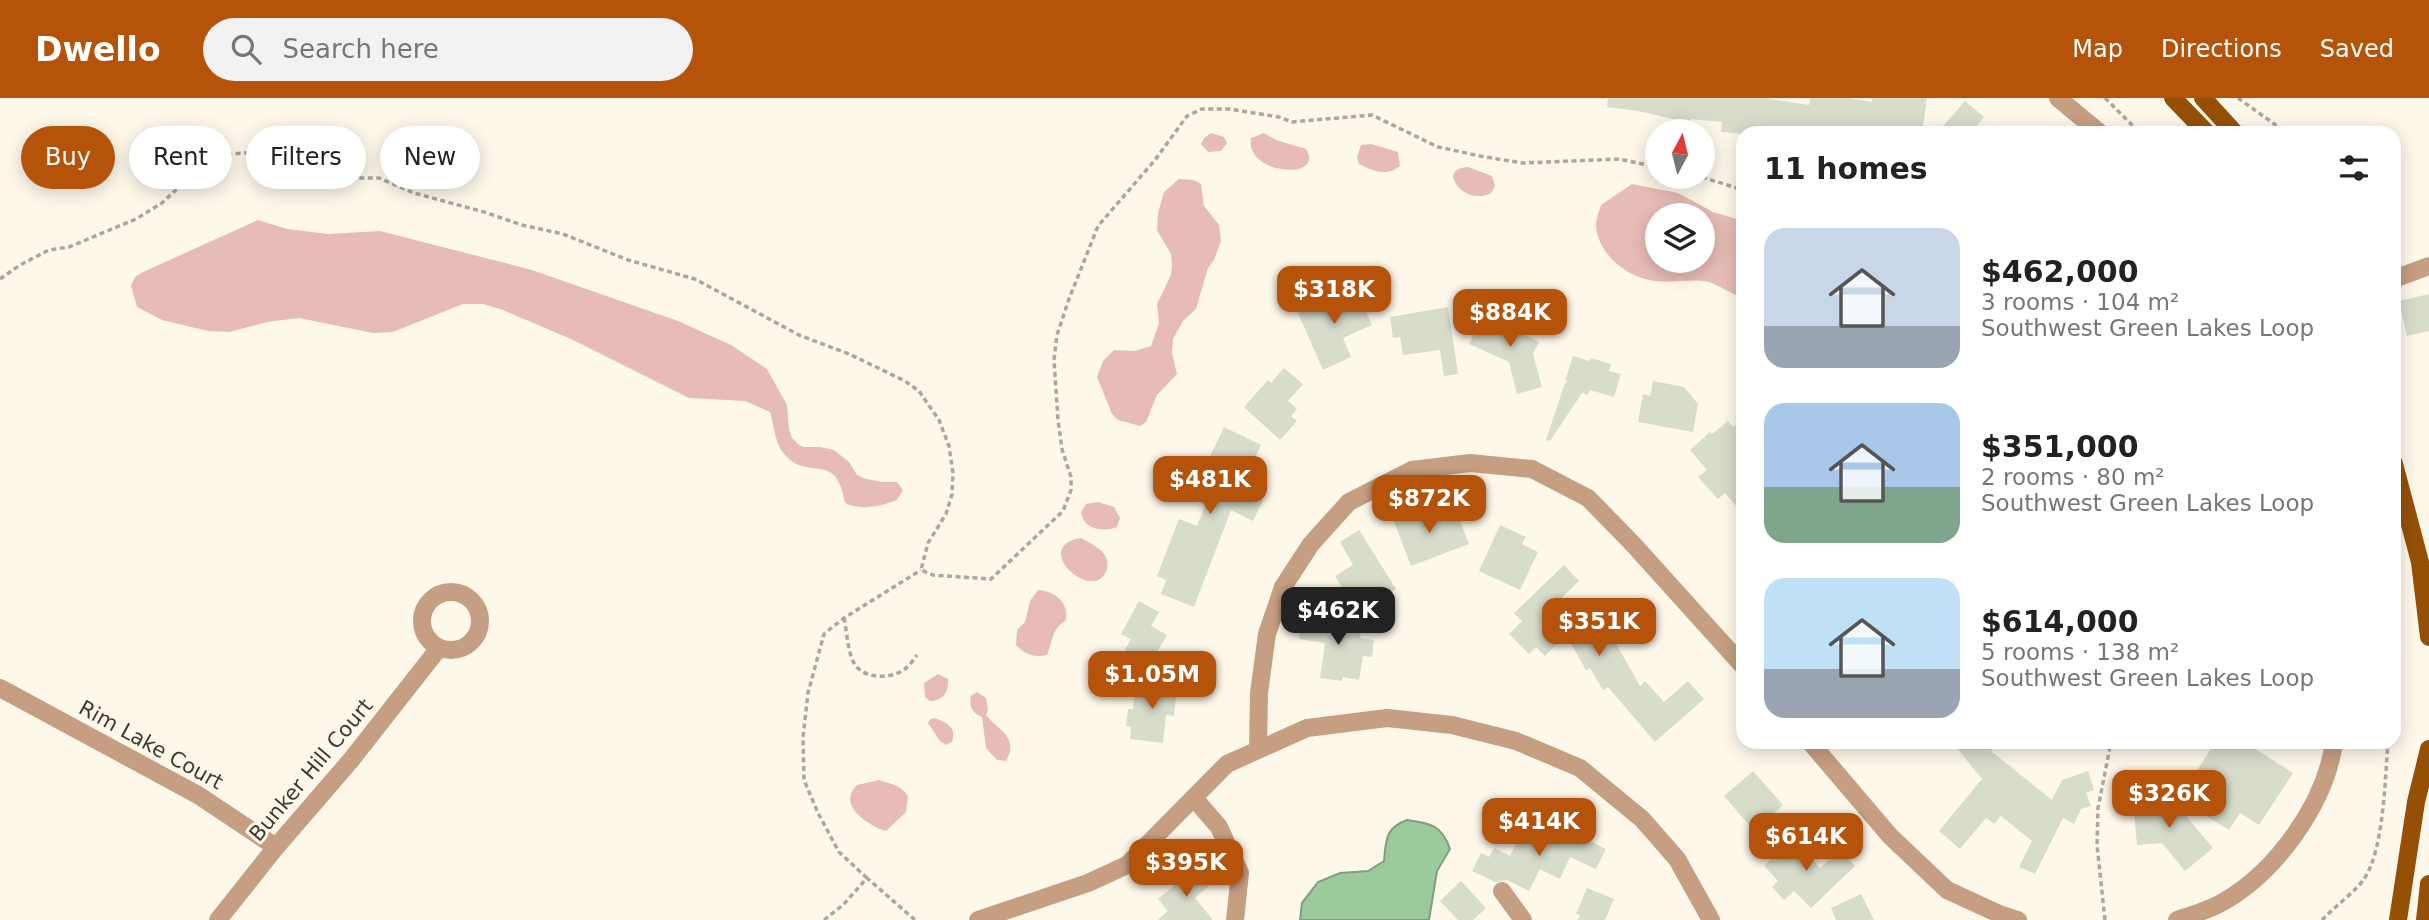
<!DOCTYPE html>
<meta charset="utf-8">
<style>
:root{--surface:#fff;--page:#f2f2f2;--text:#222;--muted:#767676;--accent:#b45309}
body{margin:0;font-family:"DejaVu Sans",sans-serif;background:var(--page);color:var(--text);height:100vh;display:flex;flex-direction:column;font-size:26px;white-space:nowrap}
*{box-sizing:border-box;margin:0}
p{font-size:23px;color:var(--muted)}
.icon{flex:none;width:38px;height:38px;fill:none;stroke:currentColor;stroke-width:2;stroke-linecap:round;stroke-linejoin:round}
.map{position:relative;flex:1;overflow:hidden}
.drawer{position:absolute;left:1736px;top:28px;width:665px;height:623px;display:flex;flex-direction:column;background:var(--surface);border-radius:21px;box-shadow:0 4px 18px #0003}
.drawer>*{flex:none}
.hud{position:absolute;left:21px;top:28px;width:665px;height:63px;display:flex;gap:14px}
.needle{width:46px;rotate:7deg}
.buttons{position:absolute;left:1645px;top:21px;display:grid;gap:14px}
.buttons a{display:grid;place-items:center;width:70px;height:70px;border-radius:50%;background:var(--surface);box-shadow:0 4px 18px #0003;font-size:35px}
.price{position:absolute;translate:-50% -60px;padding:0 16px;border-radius:14px;background:var(--accent);color:#fff;font-size:23px;line-height:46px;filter:drop-shadow(0 2px 4px #0008)}
.price::after{content:'';position:absolute;left:50%;top:42px;width:21px;height:16px;margin-left:-10px;background:inherit;clip-path:polygon(0 0,100% 0,50% 100%)}
.price.on{background:#222;color:#fff}
ul{padding:0;list-style:none}
li{display:flex;align-items:center;gap:21px;height:175px;padding:0 28px}
li span{display:grid;place-items:center;flex:none;width:196px;height:140px;border-radius:21px;color:#555}
li>.icon{margin-inline-start:auto}
span .icon{width:84px;height:84px;fill:#fffc;stroke-width:1}
li b{font-size:30px}
h2{display:flex;justify-content:space-between;align-items:center;height:84px;padding:0 28px;font-size:30px}
.pill{padding:0 24px;border-radius:32px;background:var(--surface);box-shadow:0 4px 18px #0003;font-size:24px;line-height:63px}
.pill.on{background:var(--accent);color:#fff}
header{display:flex;align-items:center;gap:42px;box-sizing:border-box;height:98px;padding:0 35px;background:var(--accent);color:#fff}
header strong{font-size:33px}
nav{display:flex;gap:38px;margin-inline-start:auto;font-size:24px}
.search{width:490px;height:63px;background:var(--page);display:flex;align-items:center;gap:18px;box-sizing:border-box;padding:0 24px;border-radius:38px;color:var(--muted);font-size:26px}
.map>svg:first-child{display:block}
.green{fill:#e7bcb6;fill-rule:evenodd}
.water{fill:#9bca9d;stroke:#7f9f7e;stroke-width:2}
.building{fill:#d8dccb}
.lines{fill:none;stroke-linecap:round;stroke-linejoin:round}
.path{stroke:#aca79d;stroke-width:3.5;stroke-dasharray:5 3.5;stroke-linecap:butt}
.minor{stroke:#c69e81;stroke-width:18}
.major{stroke:#965005;stroke-width:18}
.labels{text-anchor:middle;stroke-width:6;stroke-linejoin:round;paint-order:stroke}
.street-label{font-size:21px;fill:#3d3a34;stroke:#fef8eb}
</style>
<header>
<strong>Dwello</strong>
<div class="search"><svg class="icon" aria-label="search" viewBox="0 0 24 24"><circle cx="10" cy="10" r="6"/><path d="M15 15l6 6"/></svg>Search here</div>
<nav><a>Map</a><a>Directions</a><a>Saved</a></nav>
</header>
<div class="map">
<svg width="2429" height="822" viewBox="0 0 2429 822">
<rect width="100%" height="100%" fill="#fef8eb"/>
<g class="green">
<polygon points="1211,35 1224,39 1227,45 1221,53 1208,54 1201,46 1204,40"/>
<path d="M1264,35L1276,42L1306,51C1326,83 1244,77 1251,40Z"/>
<path d="M1371,46L1398,54L1400,68C1387,79 1373,73 1359,66L1357,59L1361,47Z"/>
<path d="M1468,69L1492,78L1495,88L1491,95C1477,103 1456,95 1453,78C1456,70 1460,70 1468,69Z"/>
<polygon points="1179,81 1194,82 1201,86 1204,108 1219,127 1221,143 1214,162 1208,170 1196,211 1183,223 1173,241 1172,255 1177,276 1157,297 1146,324 1140,328 1118,322 1112,316 1097,279 1103,263 1114,252 1135,253 1151,248 1159,225 1157,206 1171,177 1172,167 1171,156 1157,132 1158,115 1164,94"/>
<path d="M1632,86L1678,95L1713,114L1743,123V200C1732,196 1711,183 1704,183C1686,181 1667,186 1650,182C1625,178 1598,155 1596,128C1596,121 1599,113 1601,107ZM1657,117H1703V163H1657Z"/>
<path d="M258,122L287,131L328,136L380,133L532,172L678,223L731,247L767,271L787,307L789,331L792,340L799,347L804,349H820L834,352L849,364L857,377L863,380L881,384H897L903,392L897,402C880,408 863,413 845,405C837,353 809,382 787,359C774,346 775,330 770,314L745,303L689,300L571,241L503,212L483,206H463L393,234L373,235L299,220L267,224L229,234L208,233L162,222L137,209L131,188L135,179L143,174Z"/>
<path d="M1098,404L1114,409L1120,420L1117,429C1102,435 1083,431 1081,414L1086,406Z"/>
<path d="M1081,440C1093,447 1111,454 1107,471C1096,508 1028,449 1081,440Z"/>
<path d="M1038,492C1056,493 1069,505 1066,522C1051,532 1053,543 1047,557C1034,560 1024,556 1016,547L1017,532L1025,524L1030,503Z"/>
<path d="M938,576L948,581C949,594 943,603 930,603L925,599L924,585Z"/>
<path d="M977,594L986,600L988,612L986,617C998,632 1020,640 1006,663L997,662L986,650L982,619C972,615 969,608 971,598Z"/>
<path d="M935,620C947,625 957,629 952,644L946,647L940,643L928,625L931,621Z"/>
<path d="M879,682C891,686 901,687 908,698L906,714L886,733C869,728 836,707 857,687Z"/>
</g>
<path class="water" d="M1407,722C1430,725 1442,727 1450,751L1437,773L1429,822H1300L1302,805L1318,784L1340,775L1368,773L1384,763C1386,742 1385,730 1407,722Z"/>
<g class="building">
<polygon points="1608,0 1764,0 1809,7 1810,0 1848,0 1872,4 1872,0 1927,0 1922,35 1865,35 1839,31 1838,35 1743,36 1721,34 1722,24 1691,21 1690,25 1638,13 1607,9"/>
<polygon points="1965,3 1984,19 1971,35 1937,35"/>
<polygon points="1355,190 1372,227 1343,240 1351,259 1323,272 1298,215"/>
<polygon points="2429,196 2429,233 2407,238 2399,203"/>
<polygon points="1448,209 1458,276 1444,278 1440,252 1403,257 1400,239 1393,240 1390,219"/>
<polygon points="1506,214 1523,223 1517,233 1539,244 1533,256 1542,289 1517,296 1509,264 1469,246 1485,216 1500,224"/>
<polygon points="1573,258 1589,263 1591,260 1611,266 1609,273 1621,276 1614,299 1590,292 1588,297 1582,295 1550,343 1546,342 1564,288 1568,282 1565,283"/>
<polygon points="1284,270 1303,286 1288,303 1297,311 1291,318 1297,323 1280,342 1244,309 1268,282 1271,285"/>
<polygon points="1653,283 1684,289 1698,306 1693,334 1638,324 1643,296 1650,298"/>
<polygon points="1743,321 1743,416 1725,395 1718,401 1698,379 1707,372 1690,352 1710,334 1712,336 1728,323 1733,329"/>
<polygon points="1224,329 1261,347 1240,391 1263,402 1253,423 1231,412 1194,509 1161,496 1166,482 1157,478 1179,421 1197,428 1208,401 1188,391 1199,368 1204,371"/>
<polygon points="1422,410 1428,424 1456,413 1469,446 1411,468 1393,421"/>
<polygon points="1500,427 1526,439 1522,446 1538,454 1520,492 1479,473"/>
<polygon points="1359,432 1396,491 1358,515 1335,478 1353,467 1340,444"/>
<polygon points="1564,467 1579,483 1552,509 1583,541 1614,524 1623,540 1615,544 1640,588 1645,583 1664,604 1688,583 1704,601 1655,644 1608,589 1603,592 1590,570 1586,572 1566,537 1545,558 1536,549 1529,556 1509,536 1522,523 1514,515"/>
<polygon points="1139,503 1159,514 1151,528 1167,537 1150,566 1125,552 1131,541 1121,536"/>
<polygon points="1302,519 1362,528 1360,540 1374,542 1372,559 1363,558 1359,582 1342,579 1342,583 1320,580 1325,545 1299,541"/>
<polygon points="1146,583 1177,586 1174,618 1166,617 1163,645 1130,641 1131,629 1126,628 1128,611 1133,611 1135,592 1145,593"/>
<polygon points="1952,644 2002,644 1991,653 2052,702 2062,682 2088,673 2094,692 2086,695 2091,708 2081,711 2074,726 2063,720 2035,776 2019,769 2032,743 2001,718 1994,726 1986,720 1960,751 1939,733 1982,681"/>
<polygon points="2215,644 2244,644 2293,675 2259,727 2240,715 2229,732 2181,702 2195,692 2218,690 2195,676"/>
<polygon points="1753,673 1783,707 1754,733 1724,698"/>
<polygon points="2167,694 2169,712 2176,706 2213,750 2185,773 2162,745 2137,747 2133,702 2153,700 2153,695"/>
<polygon points="1555,726 1606,751 1596,771 1570,759 1560,781 1540,771 1529,793 1507,782 1495,784 1472,773 1481,755 1489,759 1494,750 1510,758 1522,734 1541,744 1545,736 1550,738"/>
<polygon points="1792,741 1820,770 1839,752 1855,768 1811,810 1794,793 1784,802 1772,789 1778,783 1764,768"/>
<polygon points="1197,769 1211,786 1195,800 1213,822 1158,822 1168,813 1158,801"/>
<polygon points="1461,783 1486,810 1473,822 1458,822 1440,803"/>
<polygon points="1587,790 1614,801 1605,822 1578,822 1580,817 1576,816"/>
<polygon points="1861,796 1874,822 1836,822 1831,810"/>
</g>
<g class="lines">
<g class="path">
<polyline points="2105,0 2140,35"/>
<polyline points="2238,0 2287,35"/>
<polyline points="1702,79 1743,92"/>
<polyline points="0,181 20,167 49,152 69,149 136,121 162,105 199,70 218,57 245,55 308,62 330,72 356,80 379,80 414,95 484,114 522,127 563,136 628,162 695,181 799,237 849,256 905,283 919,293 939,322 949,348 953,375 952,396 946,416 928,445 921,472 933,477 991,481 1063,413 1071,392 1071,379 1062,351 1058,322 1054,262 1057,237 1069,201 1098,128 1155,62 1187,18 1202,11 1229,11 1279,19 1292,24 1372,17 1438,49 1485,59 1523,65 1619,61 1657,69"/>
<path d="M844,520C847,533 847,550 853,563C861,582 893,582 906,570C910,567 914,561 917,557"/>
<polyline points="867,780 839,754 818,715 804,682 803,639 808,595 824,536 844,520 921,472"/>
<polyline points="824,822 843,807 867,780 915,822"/>
<polyline points="2105,822 2097,747 2098,710 2111,644"/>
<path d="M2322,822C2332,811 2357,792 2364,781C2384,752 2385,680 2388,644"/>
</g>
<g class="minor">
<polyline points="2058,0 2100,35"/>
<polyline points="2394,181 2429,168"/>
<circle cx="451" cy="523" r="29"/>
<polyline points="0,590 198,697 276,749"/>
<polyline points="1810,644 1890,738 1947,792 1999,816 2018,822"/>
<polyline points="1258,651 1259,595 1267,536 1283,489 1311,446 1349,404 1412,372 1470,365 1532,371 1588,400 1632,445 1743,568"/>
<polyline points="1194,700 1219,729 1240,775 1235,822"/>
<polyline points="1502,793 1523,822"/>
<polyline points="218,822 276,749 351,662 439,550"/>
<polyline points="978,822 1088,785 1127,767 1227,666 1307,630 1387,620 1452,627 1516,643 1580,670 1642,721 1677,761 1711,822"/>
<path d="M2177,822C2192,817 2209,812 2223,804C2276,774 2326,705 2334,644"/>
</g>
<g class="major">
<polyline points="2173,0 2207,35"/>
<polyline points="2203,0 2235,35"/>
<polyline points="2394,366 2420,464 2429,539"/>
<polyline points="2398,822 2416,704 2429,651"/>
<polyline points="2425,822 2429,786"/>
</g>
</g>
<g class="labels">
<g class="street-label">
<text transform="translate(151 647) rotate(29)" y="7">Rim Lake Court</text>
<text transform="translate(311 672) rotate(-50)" y="7">Bunker Hill Court</text>
</g>
</g>
</svg>
<div class="buttons">
<a><svg class="needle" viewBox="-14 -14 28 28"><path d="M0-13l5 13h-10z" fill="#e53935"/><path d="M0 13l5-13h-10z" fill="#767676"/></svg></a>
<a><svg class="icon" aria-label="layers" viewBox="0 0 24 24"><path d="M12 4l9 5-9 5-9-5zM3 14l9 5 9-5"/></svg></a>
</div>
<b class="price" style="left:1334px;top:228px">$318K</b>
<b class="price" style="left:1510px;top:251px">$884K</b>
<b class="price" style="left:1210px;top:418px">$481K</b>
<b class="price" style="left:1429px;top:437px">$872K</b>
<b class="price on" style="left:1338px;top:549px">$462K</b>
<b class="price" style="left:1599px;top:560px">$351K</b>
<b class="price" style="left:1152px;top:613px">$1.05M</b>
<b class="price" style="left:2169px;top:732px">$326K</b>
<b class="price" style="left:1539px;top:760px">$414K</b>
<b class="price" style="left:1806px;top:775px">$614K</b>
<b class="price" style="left:1186px;top:801px">$395K</b>
<div class="hud">
<a class="pill on">Buy</a>
<a class="pill">Rent</a>
<a class="pill">Filters</a>
<a class="pill">New</a>
</div>
<section class="drawer">
<h2>11 homes<svg class="icon" aria-label="filters" viewBox="0 0 24 24"><path d="M4 7h16M4 17h16"/><circle cx="9" cy="7" r="2"/><circle cx="15" cy="17" r="2"/></svg></h2>
<ul>
<li><span style="background:linear-gradient(#c9d6e8 70%,#9aa5b1 0)"><svg class="icon" aria-label="home" viewBox="0 0 24 24"><path d="M3 11l9-7 9 7M6 9v11h12V9"/></svg></span><div><b>$462,000</b><p>3 rooms · 104 m²</p><p>Southwest Green Lakes Loop</p></div></li>
<li><span style="background:linear-gradient(#a9c7e8 60%,#7fa58c 0)"><svg class="icon" aria-label="home" viewBox="0 0 24 24"><path d="M3 11l9-7 9 7M6 9v11h12V9"/></svg></span><div><b>$351,000</b><p>2 rooms · 80 m²</p><p>Southwest Green Lakes Loop</p></div></li>
<li><span style="background:linear-gradient(#bfe0f5 65%,#9aa5b1 0)"><svg class="icon" aria-label="home" viewBox="0 0 24 24"><path d="M3 11l9-7 9 7M6 9v11h12V9"/></svg></span><div><b>$614,000</b><p>5 rooms · 138 m²</p><p>Southwest Green Lakes Loop</p></div></li>
</ul>
</section>
</div>
